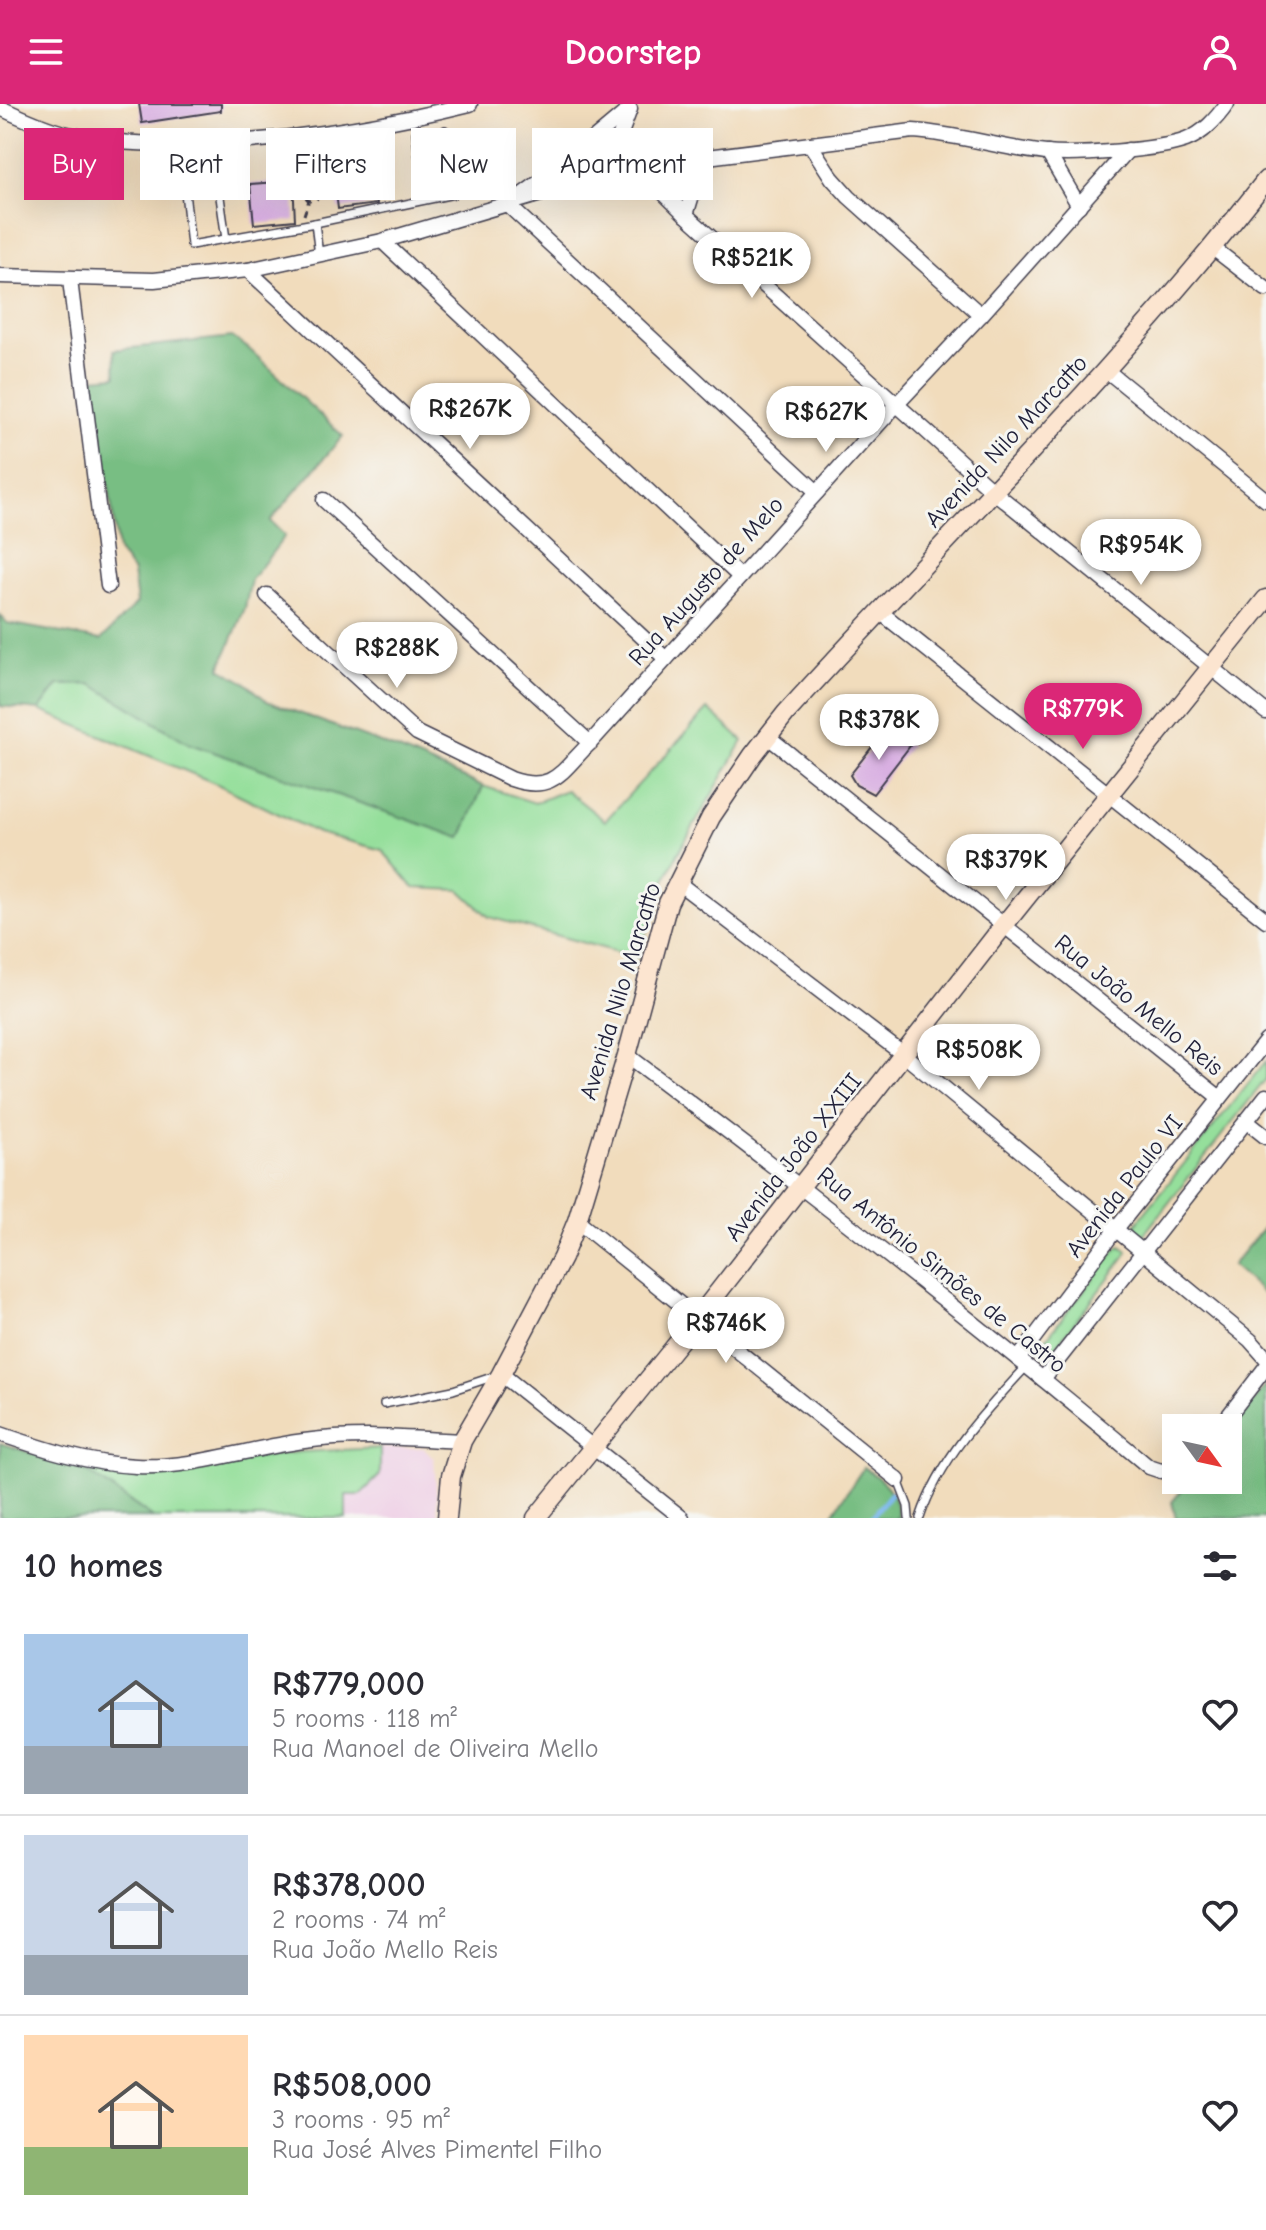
<!DOCTYPE html>
<meta charset="utf-8">
<style>
:root{--surface:#fff;--page:#f2f2f3;--text:#2b2b33;--muted:#7c7c81;--line:#e1e1e2;--accent:#db2777}
body{margin:0;font-family:"Comic Neue",sans-serif;background:var(--page);color:var(--text);height:100vh;display:flex;flex-direction:column;font-size:30px;white-space:nowrap}
*{box-sizing:border-box;margin:0}
p{font-size:26px;color:var(--muted)}
.icon{flex:none;width:44px;height:44px;fill:none;stroke:currentColor;stroke-width:2;stroke-linecap:round;stroke-linejoin:round}
.map{position:relative;height:1414px;overflow:hidden}
.details{display:flex;flex-direction:column;background:var(--surface);flex:1}
.details>*{flex:none}
.top-card{position:absolute;left:24px;top:24px;width:800px;height:72px;display:flex;gap:16px}
.needle{width:52px;rotate:123deg}
.fabs{position:absolute;left:1162px;top:1310px;display:grid;gap:16px}
.fabs a{display:grid;place-items:center;width:80px;height:80px;border-radius:0px;background:var(--surface);box-shadow:0 8px 32px #0002;font-size:40px}
.price{position:absolute;translate:-50% -68px;padding:0 18px;border-radius:28px;background:#fff;color:#222;font-size:26px;line-height:52px;filter:drop-shadow(0 2px 4px #0008)}
.price::after{content:'';position:absolute;left:50%;top:48px;width:24px;height:18px;margin-left:-12px;background:inherit;clip-path:polygon(0 0,100% 0,50% 100%)}
.price.selected{background:var(--accent);color:#fff}
ul{padding:0;list-style:none}
li{display:flex;align-items:center;gap:24px;height:200px;padding:0 24px}
li+li{border-top:2px solid var(--line)}
li span{display:grid;place-items:center;flex:none;width:224px;height:160px;border-radius:0px;color:#555}
li>.icon{margin-inline-start:auto}
span .icon{width:96px;height:96px;fill:#fffc;stroke-width:1}
li b{font-size:34px}
h2{display:flex;justify-content:space-between;align-items:center;height:96px;padding:0 24px;font-size:34px}
.pill{padding:0 28px;border-radius:0px;background:var(--surface);box-shadow:0 8px 32px #0002;font-size:28px;line-height:72px}
.pill.selected{background:var(--accent);color:#fff}
header{display:flex;justify-content:space-between;align-items:center;height:104px;padding:0 24px;background:var(--accent);color:#fff;font-size:36px;font-weight:800}
.map>svg:first-child{display:block}
.built{fill:#efd0e6}
.green{fill:#95df9b;stroke:#5c806b;stroke-width:2}
.forest{fill:#78be83;stroke:#4d705f;stroke-width:2}
.lines{fill:none;stroke-linecap:round;stroke-linejoin:round}
.stream{stroke:#82baf3;stroke-width:4}
.building{fill:#d9b0e2}
.lane-casing{stroke:#413e4e;stroke-width:10}
.street-casing{stroke:#413e4e;stroke-width:17}
.secondary-casing{stroke:#413e4e;stroke-width:21}
.path{stroke:#413e4e;stroke-width:3;stroke-dasharray:6 6;stroke-linecap:butt}
.lane{stroke:#fff;stroke-width:7}
.street{stroke:#fff;stroke-width:14}
.secondary{stroke:#fce5d0;stroke-width:18}
.labels{text-anchor:middle;stroke-width:6;stroke-linejoin:round;paint-order:stroke}
.street-label{font-size:24px;fill:#22223b;stroke:#f6f6f2}
</style>
<header><svg class="icon" aria-label="menu" viewBox="0 0 24 24"><path d="M4 6h16M4 12h16M4 18h16"/></svg>Doorstep<svg class="icon" aria-label="person" viewBox="0 0 24 24"><circle cx="12" cy="8" r="4"/><path d="M4 21q1-7 8-7t8 7"/></svg></header>
<div class="map">
<svg width="1266" height="1414" viewBox="0 0 1266 1414">
<rect width="100%" height="100%" fill="#f6f6f2"/>
<filter id="ink" filterUnits="userSpaceOnUse"><feTurbulence type="fractalNoise" baseFrequency=".0125" numOctaves="2"/><feDisplacementMap in="SourceGraphic" scale="16" xChannelSelector="R" yChannelSelector="G"/><feConvolveMatrix kernelMatrix="1 2 1 2 8 2 1 2 1" color-interpolation-filters="sRGB"/></filter>
<filter id="wash" filterUnits="userSpaceOnUse"><feTurbulence type="fractalNoise" baseFrequency=".006" numOctaves="4" result="noise"/><feDisplacementMap in="SourceGraphic" scale="32" xChannelSelector="R" yChannelSelector="G"/><feGaussianBlur stdDeviation="1.8" result="paint"/><feColorMatrix in="noise" values="0 0 0 0 0 0 0 0 0 0 0 0 0 0 0 0 0 1.4 0 .05"/><feComposite in="paint" operator="in"/></filter>
<g filter="url(#wash)">
<rect width="100%" height="100%" fill="#f1dcbc"/>
<polygon class="built" points="380,1344 424,1344 434,1354 438,1414 346,1414 345,1390 360,1391 380,1371"/>
<g class="green">
<polygon points="91,580 461,734 483,682 535,699 566,686 605,717 708,605 743,637 677,751 655,797 639,854 489,813 460,786 414,784 382,746 318,729 217,680 39,606 58,581"/>
<polygon points="1266,957 1266,975 1141,1134 1131,1130 1131,1126"/>
<polygon points="1121,1142 1127,1147 1126,1151 1049,1252 1044,1253 1039,1244 1117,1144"/>
<polygon points="380,1344 380,1371 360,1391 346,1391 346,1414 153,1414 85,1366 162,1372 240,1355 300,1348"/>
</g>
<g class="forest">
<polygon points="232,233 248,244 343,332 270,417 285,432 251,476 245,504 220,564 246,579 267,597 399,646 483,682 461,734 190,640 91,580 58,581 39,606 0,602 0,511 7,519 101,536 137,499 133,468 118,447 93,274 116,272 114,246"/>
<polygon points="1266,1121 1266,1192 1232,1161"/>
<polygon points="1266,1281 1266,1414 1176,1414 1172,1398 1190,1376 1228,1376 1228,1328"/>
<polygon points="0,1339 85,1366 153,1414 0,1414"/>
<path d="M864,1363C887,1380 894,1385 899,1414H830Z"/>
</g>
<g class="lines">
<polyline class="stream" points="871,1414 892,1388"/>
</g>
<g id="blocks">
<g class="building">
<polygon points="139,0 221,0 221,7 142,19"/>
<polygon points="372,59 377,100 338,105 333,63"/>
<polygon points="293,77 295,116 254,120 250,80"/>
<polygon points="887,624 910,642 873,690 856,681 850,671"/>
</g>
</g>
</g>
<g filter="url(#ink)">
<use href="#blocks" fill-opacity="0" stroke="#413e4e" stroke-width="2"/>
<g class="lines">
<defs>
<g id="lane">
<polyline points="416,29 424,96"/>
<polyline points="181,53 191,141 315,119 319,151"/>
<polyline points="215,58 226,135"/>
<polyline points="315,119 454,90 445,26"/>
<polyline points="384,1300 453,1286 495,1272"/>
<polyline points="898,1376 908,1402 909,1414"/>
<path d="M920,1414C940,1354 985,1307 1027,1262"/>
</g>
<g id="street">
<path d="M0,4C21,13 41,23 63,29C98,38 136,40 172,40C273,40 373,24 470,0"/>
<polyline points="630,5 620,32 626,52 686,111 993,387 1266,608"/>
<polyline points="626,8 559,64 508,101 817,388"/>
<polyline points="810,40 832,74 849,93 981,211"/>
<polyline points="1048,49 1079,102"/>
<polyline points="686,111 696,78 710,52"/>
<polyline points="382,137 740,473"/>
<polyline points="1213,144 1266,185"/>
<polyline points="248,166 666,555"/>
<path d="M0,172L154,176L248,166L382,137L636,62L913,27C958,30 1001,44 1046,49C1076,52 1159,46 1186,36C1204,29 1216,15 1227,0"/>
<polyline points="70,176 108,482"/>
<polyline points="1106,266 1266,396"/>
<polyline points="324,396 590,639"/>
<path d="M267,491L417,629L511,675C554,690 562,666 590,639L896,301L981,211L1128,46"/>
<polyline points="879,507 1266,816"/>
<polyline points="767,632 1220,994"/>
<polyline points="677,778 904,951 1250,1236 1266,1254"/>
<path d="M627,951C804,1084 979,1220 1149,1363L1161,1367L1176,1364"/>
<polyline points="1246,1017 1266,1033"/>
<polyline points="577,1117 898,1376"/>
<polyline points="1018,1255 1116,1125 1266,937"/>
<polyline points="501,1270 682,1414"/>
<polyline points="1043,1275 1266,992"/>
<polyline points="1219,1324 1266,1263"/>
<path d="M0,1330C44,1345 89,1360 136,1362C193,1365 248,1344 304,1337C357,1330 409,1334 462,1337"/>
</g>
<g id="secondary">
<path d="M447,1414L451,1372L462,1337L501,1270L562,1154L577,1117L627,951L668,799L711,713L753,651L786,609C947,432 1119,265 1266,76"/>
<polyline points="536,1414 698,1214 1004,821 1266,495"/>
</g>
</defs>
<use href="#lane" class="lane-casing"/>
<use href="#street" class="street-casing"/>
<use href="#secondary" class="secondary-casing"/>
<g class="path">
<polyline points="279,49 280,68 299,65 307,71 313,62 305,57 299,65"/>
<polyline points="313,62 322,61 318,44"/>
<circle cx="312" cy="90" r="7"/>
<polyline points="304,111 309,96"/>
</g>
<use href="#lane" class="lane"/>
<use href="#street" class="street"/>
<use href="#secondary" class="secondary"/>
</g>
</g>
<g class="labels">
<g class="street-label">
<text transform="translate(1006 337) rotate(-47)" y="8">Avenida Nilo Marcatto</text>
<text transform="translate(706 477) rotate(-48)" y="8">Rua Augusto de Melo</text>
<text transform="translate(620 887) rotate(-73)" y="8">Avenida Nilo Marcatto</text>
<text transform="translate(1139 901) rotate(39)" y="8">Rua João Mello Reis</text>
<text transform="translate(793 1053) rotate(-52)" y="8">Avenida João XXIII</text>
<text transform="translate(1124 1082) rotate(-52)" y="8">Avenida Paulo VI</text>
<text transform="translate(942 1166) rotate(39)" y="8">Rua Antônio Simões de Castro</text>
</g>
</g>
</svg>
<div class="fabs">
<a><svg class="needle" viewBox="-14 -14 28 28"><path d="M0-13l5 13h-10z" fill="#e53935"/><path d="M0 13l5-13h-10z" fill="#7c7c81"/></svg></a>
</div>
<b class="price" style="left:752px;top:196px">R$521K</b>
<b class="price" style="left:470px;top:347px">R$267K</b>
<b class="price" style="left:826px;top:350px">R$627K</b>
<b class="price" style="left:1141px;top:483px">R$954K</b>
<b class="price" style="left:397px;top:586px">R$288K</b>
<b class="price selected" style="left:1083px;top:647px">R$779K</b>
<b class="price" style="left:879px;top:658px">R$378K</b>
<b class="price" style="left:1006px;top:798px">R$379K</b>
<b class="price" style="left:979px;top:988px">R$508K</b>
<b class="price" style="left:726px;top:1261px">R$746K</b>
<div class="top-card">
<a class="pill selected">Buy</a>
<a class="pill">Rent</a>
<a class="pill">Filters</a>
<a class="pill">New</a>
<a class="pill">Apartment</a>
</div>
</div>
<section class="details">
<h2>10 homes<svg class="icon" aria-label="filters" viewBox="0 0 24 24"><path d="M4 7h16M4 17h16"/><circle cx="9" cy="7" r="2"/><circle cx="15" cy="17" r="2"/></svg></h2>
<ul>
<li><span style="background:linear-gradient(#a9c7e8 70%,#9aa5b1 0)"><svg class="icon" aria-label="home" viewBox="0 0 24 24"><path d="M3 11l9-7 9 7M6 9v11h12V9"/></svg></span><div><b>R$779,000</b><p>5 rooms · 118 m²</p><p>Rua Manoel de Oliveira Mello</p></div><svg class="icon" aria-label="heart" viewBox="0 0 24 24"><path d="M12 20l-8-8c-3-5 5-10 8-4 3-6 11-1 8 4z"/></svg></li>
<li><span style="background:linear-gradient(#c9d6e8 75%,#9aa5b1 0)"><svg class="icon" aria-label="home" viewBox="0 0 24 24"><path d="M3 11l9-7 9 7M6 9v11h12V9"/></svg></span><div><b>R$378,000</b><p>2 rooms · 74 m²</p><p>Rua João Mello Reis</p></div><svg class="icon" aria-label="heart" viewBox="0 0 24 24"><path d="M12 20l-8-8c-3-5 5-10 8-4 3-6 11-1 8 4z"/></svg></li>
<li><span style="background:linear-gradient(#ffd9b3 70%,#8fb573 0)"><svg class="icon" aria-label="home" viewBox="0 0 24 24"><path d="M3 11l9-7 9 7M6 9v11h12V9"/></svg></span><div><b>R$508,000</b><p>3 rooms · 95 m²</p><p>Rua José Alves Pimentel Filho</p></div><svg class="icon" aria-label="heart" viewBox="0 0 24 24"><path d="M12 20l-8-8c-3-5 5-10 8-4 3-6 11-1 8 4z"/></svg></li>
</ul>
</section>
